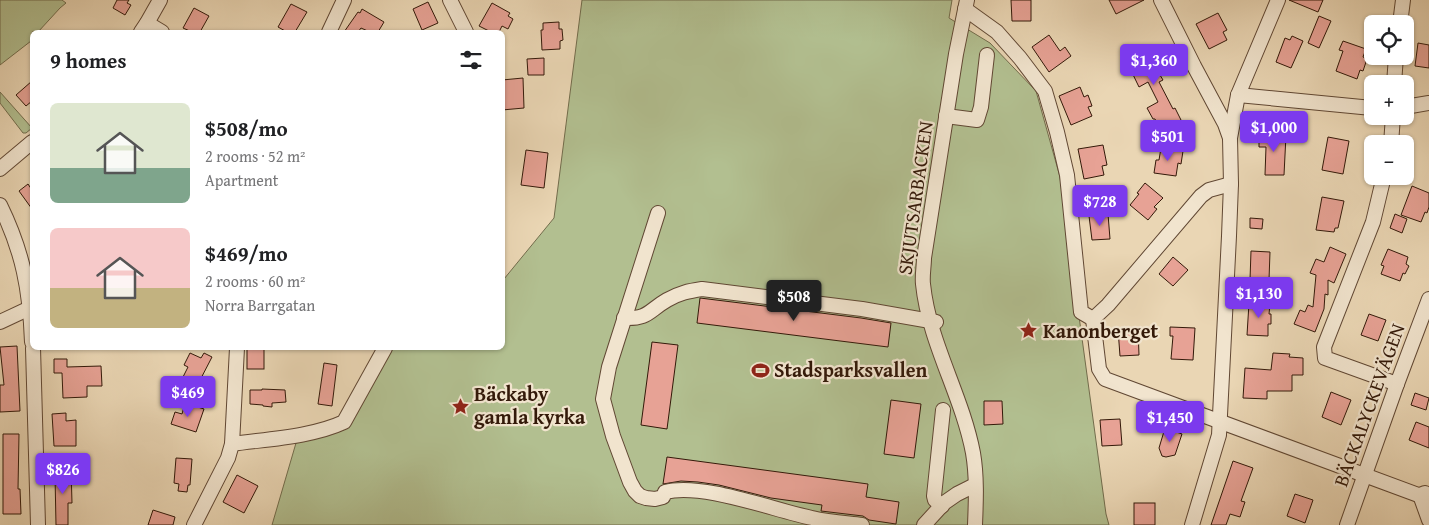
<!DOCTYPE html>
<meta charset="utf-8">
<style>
:root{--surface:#fff;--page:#f2f2f2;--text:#202124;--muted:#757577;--accent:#7c3aed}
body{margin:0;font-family:"Gentium Book Plus",serif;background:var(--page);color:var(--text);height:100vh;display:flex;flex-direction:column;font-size:19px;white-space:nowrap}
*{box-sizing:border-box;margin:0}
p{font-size:16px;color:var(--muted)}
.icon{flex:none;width:28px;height:28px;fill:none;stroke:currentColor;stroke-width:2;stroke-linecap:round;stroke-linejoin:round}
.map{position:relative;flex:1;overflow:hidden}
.details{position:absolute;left:30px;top:30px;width:475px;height:320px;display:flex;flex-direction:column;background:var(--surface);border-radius:8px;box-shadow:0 1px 4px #0004}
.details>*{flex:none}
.tools{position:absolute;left:1364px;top:15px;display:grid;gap:10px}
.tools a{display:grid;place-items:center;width:50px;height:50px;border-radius:8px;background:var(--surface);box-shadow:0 1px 4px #0004;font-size:25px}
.price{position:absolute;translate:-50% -42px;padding:0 11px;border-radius:5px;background:var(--accent);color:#fff;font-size:16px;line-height:32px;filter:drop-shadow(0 1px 2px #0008)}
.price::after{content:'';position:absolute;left:50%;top:30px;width:15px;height:11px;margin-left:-8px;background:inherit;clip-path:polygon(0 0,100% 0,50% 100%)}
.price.active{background:#222;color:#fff}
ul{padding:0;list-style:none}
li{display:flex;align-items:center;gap:15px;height:125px;padding:0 20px}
li span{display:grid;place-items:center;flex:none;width:140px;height:100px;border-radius:8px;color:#555}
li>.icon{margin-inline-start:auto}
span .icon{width:60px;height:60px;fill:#fffc;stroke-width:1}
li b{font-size:21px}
h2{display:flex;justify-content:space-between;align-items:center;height:60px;padding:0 20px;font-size:21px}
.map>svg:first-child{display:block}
.green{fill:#b2bf90;stroke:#726c4c}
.building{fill:#e7a295;stroke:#331909}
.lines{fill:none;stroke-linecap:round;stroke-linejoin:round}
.minor-casing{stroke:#614834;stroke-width:16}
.minor{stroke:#f1e4ce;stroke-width:14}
.labels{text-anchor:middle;stroke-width:4.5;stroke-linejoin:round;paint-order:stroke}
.street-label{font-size:20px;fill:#331909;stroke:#f1e4ce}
.poi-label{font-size:20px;font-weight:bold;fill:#331909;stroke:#f1e4ce;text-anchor:start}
</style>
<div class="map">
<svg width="1429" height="525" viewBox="0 0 1429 525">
<rect width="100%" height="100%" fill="#ead6b4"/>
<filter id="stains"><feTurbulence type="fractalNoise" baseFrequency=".004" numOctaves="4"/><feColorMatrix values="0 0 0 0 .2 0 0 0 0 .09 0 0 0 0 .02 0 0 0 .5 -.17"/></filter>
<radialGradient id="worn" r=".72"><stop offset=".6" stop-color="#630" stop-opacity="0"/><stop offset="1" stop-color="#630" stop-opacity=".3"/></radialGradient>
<g class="green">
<polygon points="0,0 62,0 66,3 60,8 38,32 32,32 32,39 31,41 0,65"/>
<polygon points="582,0 952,0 949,18 990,43 1036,91 1060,177 1106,514 1109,525 272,525 296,443 344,430 393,348 502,348 503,278 504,279 554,218"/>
<polygon points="0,92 32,128 26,133 23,133 0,103"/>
</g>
<g class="building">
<polygon points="117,0 129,0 127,3 131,5 125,15 113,8"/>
<polygon points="1011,0 1031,0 1031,21 1012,21"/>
<polygon points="1109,0 1144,0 1116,14"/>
<polygon points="1289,0 1323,0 1318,12"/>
<polygon points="428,2 438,23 422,30 413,9"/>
<polygon points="492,3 510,13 508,16 513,19 508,29 502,26 499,32 491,32 479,26"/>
<polygon points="291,4 307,12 295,32 287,32 278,27"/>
<polygon points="194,8 209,16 200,32 192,32 183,28"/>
<polygon points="362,9 384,22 378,32 370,32 361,28 358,32 344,32 358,12 360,13"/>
<polygon points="1218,13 1227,30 1223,32 1227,40 1209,49 1196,24"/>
<polygon points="1319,16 1331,21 1319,48 1308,43"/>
<polygon points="559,22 559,29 562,29 563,40 560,41 560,49 542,50 541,30 543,30 543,23"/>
<polygon points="1049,35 1060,51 1065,47 1071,56 1049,72 1032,47"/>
<polygon points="1292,36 1303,41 1291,68 1276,62 1285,38 1290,40"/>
<polygon points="1343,41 1366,49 1363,57 1367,59 1363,71 1360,70 1357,79 1336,71 1343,51 1339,50"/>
<polygon points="1418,43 1429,45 1429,68 1415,66"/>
<polygon points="1145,49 1149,57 1158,53 1167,71 1160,75 1163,80 1159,82 1173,109 1175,108 1181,120 1161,131 1155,119 1153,119 1147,108 1158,102 1148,82 1139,87 1125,58"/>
<polygon points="544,58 544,75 528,75 527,59"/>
<polygon points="523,78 524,108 502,110 502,80"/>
<polygon points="32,81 32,101 26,106 16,95"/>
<polygon points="1080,87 1084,97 1088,95 1092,106 1088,107 1092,116 1071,125 1059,96"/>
<polygon points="1259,134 1286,135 1284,175 1265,175 1266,147 1259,147"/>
<polygon points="1328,137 1349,141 1343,174 1322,170"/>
<polygon points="1103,145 1107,165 1102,166 1104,175 1084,179 1078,149"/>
<polygon points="1161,148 1183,151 1181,164 1178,163 1176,176 1154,173 1156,160 1159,160"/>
<polygon points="526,150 548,153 544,188 521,185"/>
<polygon points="1145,183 1163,198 1154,207 1157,209 1148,220 1130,205 1139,194 1137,193"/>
<polygon points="28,184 32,190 32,209 19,191"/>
<polygon points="1412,186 1429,193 1429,207 1427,213 1425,212 1421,222 1401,215"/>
<polygon points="1322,197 1344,201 1338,228 1335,228 1334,232 1316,230"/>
<polygon points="1108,214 1110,239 1092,240 1089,216"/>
<polygon points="1395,214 1407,219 1402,233 1390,228"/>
<polygon points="1250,218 1263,219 1262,229 1250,228"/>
<polygon points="1330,247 1346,254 1334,283 1328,280 1328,295 1325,294 1324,309 1315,332 1294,324 1300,310 1305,312 1308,305 1313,307 1316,275 1310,273 1316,259 1324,262"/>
<polygon points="1388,249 1408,257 1406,264 1409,266 1405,274 1403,273 1400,281 1381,274 1384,266 1381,265"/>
<polygon points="1251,251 1270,252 1269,280 1250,280"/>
<polygon points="1173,257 1188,270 1173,286 1159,274"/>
<polygon points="700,298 861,318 891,323 888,347 697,323"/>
<polygon points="1249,303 1270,304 1269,314 1271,314 1271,324 1268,324 1268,336 1247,335"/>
<polygon points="1369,314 1386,320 1378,341 1361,335"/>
<polygon points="1170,327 1195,328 1193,360 1171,359 1173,336 1170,336"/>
<polygon points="1138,328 1139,355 1120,356 1118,329"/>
<polygon points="652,342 678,345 667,429 641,425"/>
<polygon points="17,346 20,411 0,412 0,385 4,385 0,347"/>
<rect x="247" y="348" width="17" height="21"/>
<polygon points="190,353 201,358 204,353 212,357 197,386 182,379 188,367 184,365"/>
<polygon points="1273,353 1290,354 1289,357 1303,358 1303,375 1292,375 1292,391 1267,391 1267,399 1243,398 1245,368 1271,370"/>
<polygon points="54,359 67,359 67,367 101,366 102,386 87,386 87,397 63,398 62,373 54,373"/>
<polygon points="324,363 337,365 332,406 318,404"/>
<polygon points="262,389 285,390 286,402 272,403 272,407 263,406 263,405 250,404 250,390 262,390"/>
<polygon points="1331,392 1351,400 1341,425 1322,417"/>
<polygon points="1415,393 1429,398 1426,410 1411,405"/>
<polygon points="891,400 921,404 914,458 884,454"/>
<polygon points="984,401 1002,401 1003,424 984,425"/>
<polygon points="185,403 204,409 196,432 171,424 175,412 182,414"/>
<polygon points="66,413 66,421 76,420 76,446 54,446 52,414"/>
<polygon points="1120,419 1122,445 1102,446 1100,420"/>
<polygon points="1416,422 1429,427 1429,448 1409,440"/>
<polygon points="1165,428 1182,434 1175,455 1166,457 1162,456 1159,448"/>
<polygon points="3,434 19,434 18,489 20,489 21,514 3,514"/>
<polygon points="667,457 868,484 866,497 899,502 896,524 869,520 863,516 821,511 822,505 771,498 719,485 698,482 681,481 663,484"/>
<polygon points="176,458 192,459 190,485 188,485 187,492 178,491 179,484 174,483"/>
<polygon points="1233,461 1253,468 1241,501 1245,502 1240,517 1230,514 1226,525 1211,525"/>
<polygon points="56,468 71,468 72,503 68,503 68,525 56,525 55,475 56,475"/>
<polygon points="237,475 258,486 244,513 223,502"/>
<polygon points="1295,494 1313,500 1305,523 1287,516"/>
<rect x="1134" y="503" width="21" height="22"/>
<polygon points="153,510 175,517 173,525 148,525"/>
</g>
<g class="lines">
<defs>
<g id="minor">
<polyline points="450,0 466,32"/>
<path d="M967,0L956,54L924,258C924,266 922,276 923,284C929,343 962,395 973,453C977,476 976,501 975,525"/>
<polyline points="1161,0 1194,66 1225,124 1230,138"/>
<polyline points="965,9 997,32 1020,58 1045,91 1057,132 1067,175 1081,312 1093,319"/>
<polyline points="147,23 162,32"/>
<polyline points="1400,24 1403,0"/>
<polyline points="141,32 147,23 160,0"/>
<polyline points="329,32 344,0"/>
<polyline points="1394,84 1396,56"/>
<polyline points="1238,95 1372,108"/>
<polyline points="1405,107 1429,103"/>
<polyline points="946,116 977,120 981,107 987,55"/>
<polyline points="1391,144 1393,116"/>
<polyline points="0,169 32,142"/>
<polyline points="1384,176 1373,222 1324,347 1325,358 1397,384"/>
<path d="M0,205C23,252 30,290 32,342"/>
<path d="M658,213L609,367L603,399L613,436L630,482L635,491L640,496L646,498L655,499L663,497L665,492C702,482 773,510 812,518C829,522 846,523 862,525"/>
<path d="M624,318C649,319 648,311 667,300C679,293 689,291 702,289L862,309L936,322"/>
<polyline points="1093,319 1099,369 1105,379 1429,499"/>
<polyline points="1093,319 1108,305 1201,196 1209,190 1231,184"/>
<polyline points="0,322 32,307"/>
<polyline points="33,348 38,525"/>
<path d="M232,444C267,439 312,437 344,422L385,348"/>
<polyline points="1425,493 1420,495 1429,520"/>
<polyline points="942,506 935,500 934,496 943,410"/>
<polyline points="194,525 228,458 232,444 237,348"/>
<polyline points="924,525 944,503 957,494 975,485"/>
<polyline points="1192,525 1219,435 1229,236 1231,184 1230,138 1238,95 1278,0"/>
<polyline points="1347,525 1397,384 1429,299"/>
</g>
</defs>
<use href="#minor" class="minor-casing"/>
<use href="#minor" class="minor"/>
</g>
<defs>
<symbol id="sight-bare" viewBox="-9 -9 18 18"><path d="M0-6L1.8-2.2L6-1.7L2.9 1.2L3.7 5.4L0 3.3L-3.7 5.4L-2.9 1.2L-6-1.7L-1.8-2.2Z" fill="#8f2418" stroke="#f1e4ce" stroke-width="2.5" paint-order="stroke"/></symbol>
<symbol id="stadium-bare" viewBox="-9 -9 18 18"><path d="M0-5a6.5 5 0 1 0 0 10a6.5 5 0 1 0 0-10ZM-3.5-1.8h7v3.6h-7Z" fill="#8f2418" stroke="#f1e4ce" stroke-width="2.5" paint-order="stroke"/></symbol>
</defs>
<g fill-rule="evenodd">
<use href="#sight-bare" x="1016" y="318" width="25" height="25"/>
<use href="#stadium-bare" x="748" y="358" width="25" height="25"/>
<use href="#sight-bare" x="448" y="394" width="25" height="25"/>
</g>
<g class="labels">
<g class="street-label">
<text transform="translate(915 198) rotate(-82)" y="7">SKJUTSARBACKEN</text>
<text transform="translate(1369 405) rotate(-70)" y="7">BÄCKALYCKEVÄGEN</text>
</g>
<g class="poi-label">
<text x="1043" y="338">Kanonberget</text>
<text x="774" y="377">Stadsparksvallen</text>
<text x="474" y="401">Bäckaby<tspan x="474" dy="23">gamla kyrka</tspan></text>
</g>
</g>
<rect width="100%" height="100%" filter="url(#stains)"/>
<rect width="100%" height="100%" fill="url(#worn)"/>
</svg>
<div class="tools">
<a><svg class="icon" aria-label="locate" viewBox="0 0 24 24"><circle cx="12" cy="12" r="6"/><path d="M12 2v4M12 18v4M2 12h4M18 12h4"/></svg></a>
<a>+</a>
<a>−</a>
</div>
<b class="price" style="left:1154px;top:86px">$1,360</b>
<b class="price" style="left:1274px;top:153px">$1,000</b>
<b class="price" style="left:1168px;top:162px">$501</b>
<b class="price" style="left:1100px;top:227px">$728</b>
<b class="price" style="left:1259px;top:319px">$1,130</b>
<b class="price active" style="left:794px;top:322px">$508</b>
<b class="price" style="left:188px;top:418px">$469</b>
<b class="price" style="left:1170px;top:443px">$1,450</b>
<b class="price" style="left:63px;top:495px">$826</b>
<section class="details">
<h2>9 homes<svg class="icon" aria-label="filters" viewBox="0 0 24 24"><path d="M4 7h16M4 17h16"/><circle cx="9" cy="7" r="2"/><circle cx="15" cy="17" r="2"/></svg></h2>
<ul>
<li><span style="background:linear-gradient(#dfe7d0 65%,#7fa58c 0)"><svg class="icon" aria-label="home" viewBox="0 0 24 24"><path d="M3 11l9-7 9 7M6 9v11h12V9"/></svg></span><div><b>$508/mo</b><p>2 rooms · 52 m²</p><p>Apartment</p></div></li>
<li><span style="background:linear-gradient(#f6c9c9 60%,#c2b280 0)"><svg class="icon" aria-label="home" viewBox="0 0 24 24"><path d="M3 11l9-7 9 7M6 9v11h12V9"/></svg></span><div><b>$469/mo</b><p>2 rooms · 60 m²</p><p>Norra Barrgatan</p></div></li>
</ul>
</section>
</div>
